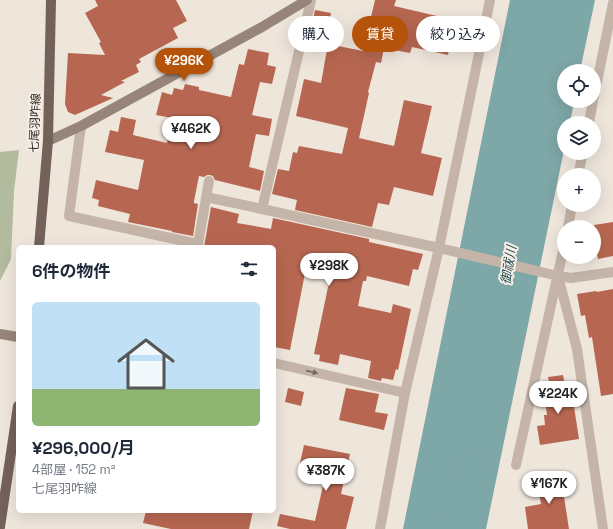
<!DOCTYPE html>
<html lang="ja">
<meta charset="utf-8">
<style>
:root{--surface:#fff;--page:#f6f6f7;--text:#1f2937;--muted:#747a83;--line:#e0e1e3;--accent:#b45309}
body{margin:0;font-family:"Space Grotesk","Noto Sans JP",sans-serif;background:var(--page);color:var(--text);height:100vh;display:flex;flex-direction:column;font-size:15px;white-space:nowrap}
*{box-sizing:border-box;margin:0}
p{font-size:13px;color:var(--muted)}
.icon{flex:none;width:22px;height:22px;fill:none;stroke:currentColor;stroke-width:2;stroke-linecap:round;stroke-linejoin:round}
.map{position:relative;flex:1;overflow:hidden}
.side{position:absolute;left:16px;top:245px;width:260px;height:268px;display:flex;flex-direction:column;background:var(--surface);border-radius:6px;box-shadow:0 4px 16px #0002}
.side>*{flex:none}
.top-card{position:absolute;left:288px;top:16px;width:265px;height:36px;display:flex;gap:8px}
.tools{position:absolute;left:557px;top:64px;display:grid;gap:8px}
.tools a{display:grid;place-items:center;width:44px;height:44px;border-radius:50%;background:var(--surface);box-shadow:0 4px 16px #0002;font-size:20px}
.price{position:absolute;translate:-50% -34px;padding:0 9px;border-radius:14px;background:#fff;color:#222;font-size:13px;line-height:26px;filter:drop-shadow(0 1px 2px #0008)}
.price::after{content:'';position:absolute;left:50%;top:24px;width:12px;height:9px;margin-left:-6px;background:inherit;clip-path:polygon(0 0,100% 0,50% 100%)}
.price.on{background:var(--accent);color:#fff}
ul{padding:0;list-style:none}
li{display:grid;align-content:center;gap:8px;height:212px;padding:0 16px}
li+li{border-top:1px solid var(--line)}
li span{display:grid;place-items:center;height:124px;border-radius:6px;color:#555}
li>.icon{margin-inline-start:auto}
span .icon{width:72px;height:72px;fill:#fffc;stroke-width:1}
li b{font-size:17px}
h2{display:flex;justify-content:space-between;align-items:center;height:48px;padding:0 16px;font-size:17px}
.tag{padding:0 14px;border-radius:18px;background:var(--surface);box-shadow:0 4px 16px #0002;font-size:14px;line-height:36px}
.tag.on{background:var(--accent);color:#fff}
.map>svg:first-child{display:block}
.green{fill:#b2bb9d}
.water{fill:#7ea7a8}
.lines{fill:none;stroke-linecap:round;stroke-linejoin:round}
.river{stroke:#7ea7a8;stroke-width:30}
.building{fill:#b76751}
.street{stroke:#c5b5a9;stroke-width:10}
.secondary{stroke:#98857a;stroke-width:10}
.primary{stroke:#73625a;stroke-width:10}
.oneway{fill:#756962}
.labels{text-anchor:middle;stroke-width:4;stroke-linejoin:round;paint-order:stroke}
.street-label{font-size:12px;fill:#332b28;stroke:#f7efe7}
.water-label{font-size:13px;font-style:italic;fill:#224d4f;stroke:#f7efe7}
</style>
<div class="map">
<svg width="613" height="529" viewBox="0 0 613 529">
<rect width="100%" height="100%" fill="#eee5db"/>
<polygon class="green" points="19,150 14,191 11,259 0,281 0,152"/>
<polygon class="water" points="510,0 595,0 580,71 564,71 564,101 574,101 570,123 564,123 564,150 486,529 466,529 466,513 462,497 458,498 450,529 403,529"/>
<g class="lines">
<polyline class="river" points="459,529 472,462"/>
</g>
<g class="building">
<polygon points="95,0 176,0 187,21 173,28 178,38 139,59 141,62 136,65 139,72 121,81 125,82 101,95 113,98 75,115 68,112 65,104 68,53 105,55 99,43 101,42 85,13 98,6"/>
<polygon points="375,0 396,0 394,6 437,16 433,34 451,38 448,55 412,47 410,53 384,48 381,63 376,62 368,92 369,93 359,138 394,146 404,100 432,106 421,153 442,158 433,196 394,187 389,205 378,203 372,227 295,210 297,200 272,194 278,169 289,171 293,152 297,153 299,146 342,154 348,128 296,116 304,79 321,83 328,44 363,51"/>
<polygon points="315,10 331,13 329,25 336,26 334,39 310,35"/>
<polygon points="248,49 269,53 267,65 276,67 272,84 260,82 252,115 272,119 269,136 256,134 249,167 264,171 260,191 215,180 213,176 210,175 207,175 204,177 199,176 194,201 194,203 198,204 193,236 172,232 172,231 128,222 130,214 98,206 99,200 92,198 96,180 138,190 144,160 105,152 110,130 118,132 121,117 136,120 133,135 167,143 172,118 156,115 162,92 172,95 174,88 183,90 185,84 199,87 199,90 231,97 239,64 244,65"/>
<polygon points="211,207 239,214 237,223 271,229 273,218 369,239 369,242 423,254 418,270 413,269 409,286 367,276 366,281 363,281 358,306 391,313 393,304 411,309 398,370 396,369 393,380 382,378 381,381 368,378 371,361 340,354 338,365 319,361 320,355 314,354 332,268 307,263 290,350 274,347 274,247 204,247"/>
<polygon points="613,222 613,256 598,259 594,238 594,225"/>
<polygon points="613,289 613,394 601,396 592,337 589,338 585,315 581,316 577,294 596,291 597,292"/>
<polygon points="563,375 566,390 570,389 572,401 573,400 579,439 540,445 537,426 545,425 544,415 547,415 544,393 551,392 548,377"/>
<polygon points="288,388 304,392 301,406 285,402"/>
<polygon points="346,388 379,394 375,412 388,414 384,430 339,420"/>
<polygon points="304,445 350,454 341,494 354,497 346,529 290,529 277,526 280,514 315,521 327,468 300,463"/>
<polygon points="560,471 569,529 528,529 525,507 541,504 536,475"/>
<polygon points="146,511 253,511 249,529 171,529 143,523"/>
</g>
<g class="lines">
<g class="street">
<polyline points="594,97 613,3"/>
<polyline points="589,123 593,101"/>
<polyline points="81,126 69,216 198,244 209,181"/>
<polyline points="578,175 583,153"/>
<polyline points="206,197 262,209 311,0"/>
<polyline points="262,209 439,248 558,276 571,278 613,272"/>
<polyline points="568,227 572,205"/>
<polyline points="558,276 577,349 603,529"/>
<polyline points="274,363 405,393"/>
<polyline points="516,465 564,246"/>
<polyline points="380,529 405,393 439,248 490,0"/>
</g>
<g class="secondary">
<polyline points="48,141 81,126 262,27 307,0"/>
<polyline points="0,334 18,337"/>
</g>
<g class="primary">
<polyline points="39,247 48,141 51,0"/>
<polyline points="0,527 18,406"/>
</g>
</g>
<defs><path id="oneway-solid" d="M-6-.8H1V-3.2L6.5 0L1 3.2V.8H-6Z"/></defs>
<use class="oneway" href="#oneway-solid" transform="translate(312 372) rotate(13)"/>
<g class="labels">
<g class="street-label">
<text transform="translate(35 123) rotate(-88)" y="4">七尾羽咋線</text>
</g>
<g class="water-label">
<text transform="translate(508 265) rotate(-81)" y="5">御祓川</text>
</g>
</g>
</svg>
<div class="tools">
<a><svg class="icon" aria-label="locate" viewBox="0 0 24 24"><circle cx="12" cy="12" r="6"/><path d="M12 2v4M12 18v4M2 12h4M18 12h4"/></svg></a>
<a><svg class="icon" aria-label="layers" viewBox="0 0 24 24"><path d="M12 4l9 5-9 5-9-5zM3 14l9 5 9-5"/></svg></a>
<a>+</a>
<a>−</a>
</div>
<b class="price on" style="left:184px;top:82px">¥296K</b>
<b class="price" style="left:191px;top:150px">¥462K</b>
<b class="price" style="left:329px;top:287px">¥298K</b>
<b class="price" style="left:558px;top:415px">¥224K</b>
<b class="price" style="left:326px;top:492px">¥387K</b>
<b class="price" style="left:549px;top:505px">¥167K</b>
<div class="top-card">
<a class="tag">購入</a>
<a class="tag on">賃貸</a>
<a class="tag">絞り込み</a>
</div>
<section class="side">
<h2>6件の物件<svg class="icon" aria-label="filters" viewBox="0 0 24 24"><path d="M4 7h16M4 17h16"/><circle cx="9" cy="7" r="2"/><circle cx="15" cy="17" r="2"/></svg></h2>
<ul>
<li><span style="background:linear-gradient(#bfe0f5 70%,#8fb573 0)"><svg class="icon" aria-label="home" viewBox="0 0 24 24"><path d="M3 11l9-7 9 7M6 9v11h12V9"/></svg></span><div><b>¥296,000/月</b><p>4部屋 · 152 m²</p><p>七尾羽咋線</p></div></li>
</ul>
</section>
</div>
